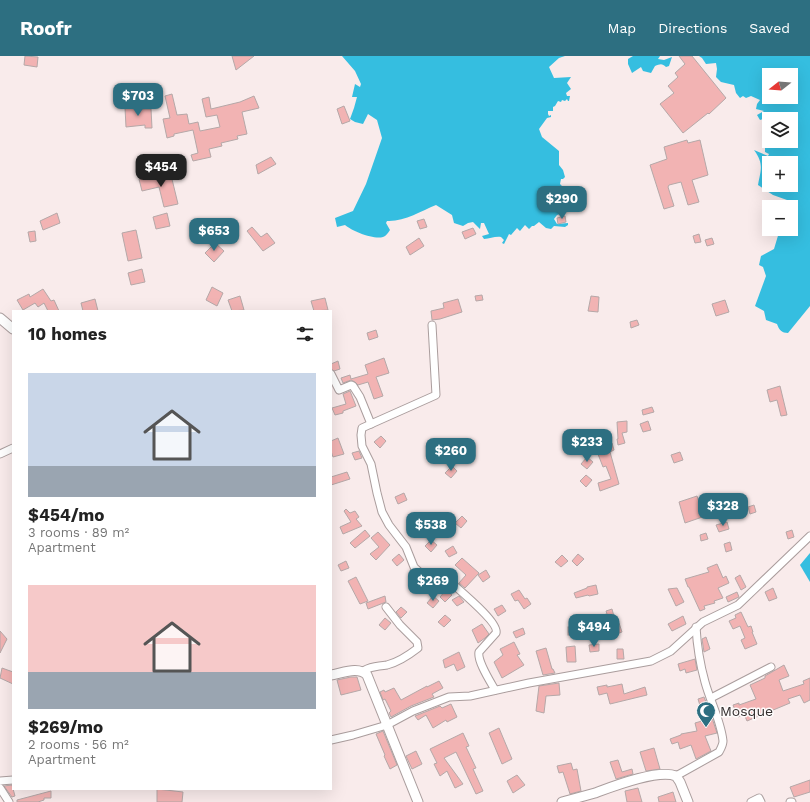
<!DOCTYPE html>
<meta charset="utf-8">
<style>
:root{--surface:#fff;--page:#f6f6f6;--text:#222;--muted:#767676;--accent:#2d6f81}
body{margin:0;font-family:"Work Sans",sans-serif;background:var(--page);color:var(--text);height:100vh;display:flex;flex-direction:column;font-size:15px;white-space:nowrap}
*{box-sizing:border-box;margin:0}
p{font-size:13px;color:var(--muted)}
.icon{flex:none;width:22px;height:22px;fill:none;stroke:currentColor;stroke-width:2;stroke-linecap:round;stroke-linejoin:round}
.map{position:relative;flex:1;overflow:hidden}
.sheet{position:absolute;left:12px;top:254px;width:320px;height:480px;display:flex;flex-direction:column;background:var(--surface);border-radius:0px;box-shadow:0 4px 16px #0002}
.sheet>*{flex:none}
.needle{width:26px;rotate:253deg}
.tools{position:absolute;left:762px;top:12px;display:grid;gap:8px}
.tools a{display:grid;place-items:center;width:36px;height:36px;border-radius:0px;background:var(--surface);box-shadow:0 4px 16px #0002;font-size:20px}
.price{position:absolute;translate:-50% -34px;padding:0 9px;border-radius:8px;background:var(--accent);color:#fff;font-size:13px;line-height:26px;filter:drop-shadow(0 1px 2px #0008)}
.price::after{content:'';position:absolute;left:50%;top:24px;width:12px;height:9px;margin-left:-6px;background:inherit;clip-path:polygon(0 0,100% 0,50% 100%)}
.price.current{background:#222;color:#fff}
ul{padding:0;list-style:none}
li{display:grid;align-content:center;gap:8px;height:212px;padding:0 16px}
li span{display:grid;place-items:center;height:124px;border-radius:0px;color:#555}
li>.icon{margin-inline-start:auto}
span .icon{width:72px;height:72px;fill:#fffc;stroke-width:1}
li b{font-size:17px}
h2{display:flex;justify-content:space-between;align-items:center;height:48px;padding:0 16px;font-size:17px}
header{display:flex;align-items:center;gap:24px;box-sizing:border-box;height:56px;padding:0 20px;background:var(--accent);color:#fff}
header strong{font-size:19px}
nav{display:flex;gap:22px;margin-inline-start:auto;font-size:14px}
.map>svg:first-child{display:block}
.water{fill:#35bee0;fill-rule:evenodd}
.building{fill:#f2b3b3;stroke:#b5a8a8}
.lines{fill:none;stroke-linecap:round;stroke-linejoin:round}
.minor-casing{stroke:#aa9d9d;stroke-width:9}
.tertiary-casing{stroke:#aa9d9d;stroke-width:11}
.minor{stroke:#fff;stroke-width:7}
.tertiary{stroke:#fff;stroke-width:9}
.labels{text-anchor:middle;stroke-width:3;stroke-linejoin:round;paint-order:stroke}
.poi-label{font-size:14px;fill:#312c2c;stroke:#fefbfb;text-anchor:start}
</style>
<header>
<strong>Roofr</strong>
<nav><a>Map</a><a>Directions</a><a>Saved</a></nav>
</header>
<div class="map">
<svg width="810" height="746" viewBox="0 0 810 746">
<rect width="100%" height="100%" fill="#f9ebeb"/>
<g class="water">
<path d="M342,0H565L559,2L549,11L554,22L571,21L567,27L571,33L566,37L567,40H570L569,45H568L567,43L565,45L562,44L561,46L558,45L555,50L553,51V55H548V58L549,60L551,59V61L547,62L539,73L542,81L559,95V109L563,114L565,121L563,123H561L560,128L563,131H566L570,140L556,138V140L546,144L544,148L546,151H549L548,155L555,153L557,156L561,151L566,152V156L557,159L554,163L557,168L568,167V169L565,171L554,170L551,173L546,172L539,166L534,170H532L529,173L525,169L520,175L517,172L511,179L509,178L504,188L502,187L504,184L501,181C495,180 490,183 484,183L482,180L489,178L484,167H481L480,173L473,166L468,167L463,170L454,167L452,159L436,149C421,155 404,166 387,165L386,167L390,174C388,177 386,180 383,181C374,184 352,175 345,169L337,171L335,162L353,155L366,128L382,82L377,64L368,58L363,68L355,66L350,63L354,52L357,41H352L355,28L360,31L361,28L355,15Z"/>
<path d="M633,0H660L658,3L664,4L672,1L669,10L666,11C662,7 660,8 655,10L651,17L643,15L641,11L632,17L628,8V3Z"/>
<path d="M699,0H810V250L788,277C782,277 779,274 777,268L766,264L764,255L755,250L766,220L763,211L759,209L761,200L774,193L780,173H791V151H786L787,144L773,139L758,129C761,113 764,108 754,94L768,100L769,98L765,96V89L770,85H791V63H773L770,61L760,64L757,59L764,55L756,53L757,48L760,44L751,40L746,42L743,40L740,42L736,37L734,29L721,26L716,21L717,13L716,7L706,8L702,2ZM769,19H791V41H769ZM769,107H791V129H769Z"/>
<polygon points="810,497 810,526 800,509"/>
</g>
<g class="building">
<polygon points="25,0 38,1 37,11 24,9"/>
<polygon points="232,0 254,0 236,14"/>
<polygon points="679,0 692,0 726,42 709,58 708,57 683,77 660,48 674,37 668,30 678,21 675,17 685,8"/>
<polygon points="172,38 177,59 187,58 189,68 198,66 200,75 220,71 217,59 206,61 202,43 209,41 211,53 240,46 254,40 259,52 242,56 247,78 237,80 238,83 221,87 222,90 209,93 211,101 193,105 191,99 198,97 193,74 174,78 174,80 167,82 163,63 170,62 165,40"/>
<polygon points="344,50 350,65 342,68 337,53"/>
<polygon points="135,51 142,51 142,53 151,53 152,72 145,72 145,69 126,71 125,52 135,52"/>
<polygon points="687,84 688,87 700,84 708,119 692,124 699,146 688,149 681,126 669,129 668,131 674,150 664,153 650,109 667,103 664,91"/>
<polygon points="271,101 276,108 258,118 256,109"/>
<polygon points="153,119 154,123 171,119 178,148 164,151 159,131 142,135 139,123"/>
<polygon points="57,157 60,167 43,174 40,165"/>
<polygon points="167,157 170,170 156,173 153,161"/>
<polygon points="565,160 566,166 558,168 557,162"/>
<polygon points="424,163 427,171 420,173 417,165"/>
<polygon points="252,171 261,181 267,177 275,187 263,195 247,175"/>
<polygon points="473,172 476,178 465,183 462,176"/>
<polygon points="136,174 142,202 128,205 122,177"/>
<polygon points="35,175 36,185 30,186 28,176"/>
<polygon points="699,178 701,186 695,187 693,180"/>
<polygon points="419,182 424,190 410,199 406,191"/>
<polygon points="712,182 714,188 707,190 705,184"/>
<polygon points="215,187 224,195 214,206 205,197"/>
<polygon points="142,213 145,226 131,229 128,217"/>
<polygon points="212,231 223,237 217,250 206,244"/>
<polygon points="43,233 51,245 54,244 59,255 48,255 44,247 38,251 35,247 23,254 17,244 29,238 30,241"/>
<polygon points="482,239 483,244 476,245 475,240"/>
<polygon points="240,240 244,254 232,255 228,244"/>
<polygon points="591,240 599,241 598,256 588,255"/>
<polygon points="325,242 328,254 314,255 311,245"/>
<polygon points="95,243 98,255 83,255 81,247"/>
<polygon points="458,243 462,256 440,263 432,264 431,255 444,252 443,247"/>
<polygon points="725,244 729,256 716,260 712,248"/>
<polygon points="637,264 639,269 631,272 630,266"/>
<polygon points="376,274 378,281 369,284 367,277"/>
<polygon points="384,302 389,317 376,321 383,340 374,343 368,326 358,329 355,326 351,324 343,327 341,322 350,319 351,323 368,318 365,309"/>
<polygon points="338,305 340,313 334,315 331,313 331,308"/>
<polygon points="780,330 787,359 781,360 777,344 770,346 767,334"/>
<polygon points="350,335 356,350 343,355 343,357 335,359 332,352 346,348 343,338"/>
<polygon points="652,351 654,356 643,359 642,354"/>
<polygon points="627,365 627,376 622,377 625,387 618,389 617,383 618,383 617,366"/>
<polygon points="648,365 651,374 643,376 640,368"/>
<polygon points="381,380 386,385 380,392 374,386"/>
<polygon points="338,382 344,398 333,401 331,395 331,385"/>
<polygon points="612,387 614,394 610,396 619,428 600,435 598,427 611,423 606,410 603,411 596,393"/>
<polygon points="359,395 362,402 355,404 352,397"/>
<polygon points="680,396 683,404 674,407 671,399"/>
<polygon points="587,401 593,406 587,413 581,408"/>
<polygon points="452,410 457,415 451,422 445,417"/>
<polygon points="347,416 350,423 331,429 331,421"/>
<polygon points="586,419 592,424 586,431 580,425"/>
<polygon points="404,437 407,444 398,448 395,441"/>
<polygon points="697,440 699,446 717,440 720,447 709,451 711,458 685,467 679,446"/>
<polygon points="754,449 756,456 750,458 748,451"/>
<polygon points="346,453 350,457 355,455 359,461 356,463 362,470 343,478 340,471 351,466 344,455"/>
<polygon points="462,460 467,465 461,472 455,467"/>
<polygon points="727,466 729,473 719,476 716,469"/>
<polygon points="365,474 370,480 355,492 350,487"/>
<polygon points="792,474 794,481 788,483 786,476"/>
<polygon points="378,476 390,489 376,504 370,498 379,491 371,482"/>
<polygon points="706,477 708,483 701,485 700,479"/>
<polygon points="431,484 437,489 431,496 425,490"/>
<polygon points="730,486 732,494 726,496 724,488"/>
<polygon points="453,490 457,497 449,501 445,495"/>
<polygon points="399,498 404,504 397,510 392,504"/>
<polygon points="578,498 584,503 577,510 572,505"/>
<polygon points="562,499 568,505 561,511 555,506"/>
<polygon points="462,502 479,517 465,532 459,527 466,519 455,509"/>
<polygon points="346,505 349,512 341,515 338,509"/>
<polygon points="717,508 723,522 726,520 729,527 718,532 723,542 714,545 715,547 704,550 705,553 700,555 689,531 688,531 685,523 709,516 707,512"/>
<polygon points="486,514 490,521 483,526 478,519"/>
<polygon points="740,519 746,531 741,534 735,522"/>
<polygon points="356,521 368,545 360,548 348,525"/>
<polygon points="596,529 598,538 589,540 588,539 576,542 574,537 587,532 587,531"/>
<polygon points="677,532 684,546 676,550 668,533"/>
<polygon points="773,532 777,542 769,545 765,536"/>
<polygon points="446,534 452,539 445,546 440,541"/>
<polygon points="519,534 525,543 527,542 531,548 524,553 518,544 515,545 511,538"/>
<polygon points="737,536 739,541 728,546 726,541"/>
<polygon points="385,540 386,546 368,553 366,547"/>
<polygon points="433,540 439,545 433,552 427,547"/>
<polygon points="459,540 464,546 457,550 452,544"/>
<polygon points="502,549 506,555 498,560 494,553"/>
<polygon points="401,551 407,556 401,562 396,556"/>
<polygon points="612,553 616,568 619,567 622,576 609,581 609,580 588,579 588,570 599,568 597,560 607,558 606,555"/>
<polygon points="741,556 748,571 751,570 753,576 752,576 757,588 745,593 741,584 745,582 740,570 733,573 729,565 736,562 735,559"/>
<polygon points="445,559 451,564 444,571 438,566"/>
<polygon points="683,560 686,568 672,575 668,568"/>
<polygon points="385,562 391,567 385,574 379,569"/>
<polygon points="482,568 489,578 485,582 478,587 472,574"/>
<rect x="568" y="571" width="6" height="8"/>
<polygon points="523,572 525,578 516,582 513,576"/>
<polygon points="0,575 7,583 0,597"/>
<polygon points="706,581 710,593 704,596 702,583"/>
<polygon points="514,586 520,598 517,599 524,609 502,622 494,606 503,599 500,593"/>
<polygon points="599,588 599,595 590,596 589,589"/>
<polygon points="575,590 576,606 567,606 566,591"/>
<polygon points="546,592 552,613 553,613 555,617 543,619 536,595"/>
<polygon points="617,593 623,593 624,603 617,603"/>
<polygon points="459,596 465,611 457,615 454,608 445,612 443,604"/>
<polygon points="695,603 697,614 686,617 685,613 680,615 678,608"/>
<polygon points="784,609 789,620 779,624 783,635 804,628 803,625 810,622 810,644 804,647 800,639 788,643 790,647 747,665 744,658 738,661 733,649 739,647 739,649 756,643 750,629 765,622 765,620"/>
<polygon points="2,612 13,616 13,628 0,622"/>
<polygon points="351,621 357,621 361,634 341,639 337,624"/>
<polygon points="439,625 443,632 432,638 434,641 411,650 391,661 389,657 391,655 385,643 383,644 380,636 384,634 385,636 394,632 401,644 427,630 427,631"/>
<polygon points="559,627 560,639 546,640 544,657 536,655 539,630"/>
<polygon points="622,628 624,638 645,631 647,639 610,648 607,637 599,639 597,631 607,629 607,631"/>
<polygon points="704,641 708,651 701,653 698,643"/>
<polygon points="451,648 457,661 447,666 446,664 433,672 426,659 418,664 415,660 440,650 442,652"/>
<polygon points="712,662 717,677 705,680 711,695 696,703 691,689 680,693 678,686 672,688 670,683 681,679 681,678 697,675 695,667"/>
<polygon points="499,672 512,703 502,708 489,677"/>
<polygon points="383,675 397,709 390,713 384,700 385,699 376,678"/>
<polygon points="463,677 469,690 466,691 476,712 473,713 483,735 476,738 456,696 444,702 463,728 455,732 447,715 440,720 434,708 437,707 430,693"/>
<polygon points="654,692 660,713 646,715 640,696"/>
<polygon points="416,695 422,708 412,713 406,700"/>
<polygon points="618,704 622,716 632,713 633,718 616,723 610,706"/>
<polygon points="571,707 573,714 577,713 581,735 570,738 563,716 559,717 557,710"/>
<polygon points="517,719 525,729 513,737 507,725"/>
<polygon points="810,724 810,736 794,741 790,731"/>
<polygon points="12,729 15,740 12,741 4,730"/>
<polygon points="638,732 642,746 627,746 625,735"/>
<polygon points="157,733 183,736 182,746 157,746"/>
<polygon points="51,735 51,742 44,742 44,744 38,746 17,746 17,744"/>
<polygon points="673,736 676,746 659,746 658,741"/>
</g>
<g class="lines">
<defs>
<g id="minor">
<path d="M432,269L436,339L362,372L361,379L362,390L371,408L377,437L382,456L389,469L406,491L414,511L424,520L436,519L445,521C454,530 500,566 496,577L479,596C477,605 490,625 495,634"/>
<polyline points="331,318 339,334 351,329 353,330 360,341 371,368"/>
<polyline points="0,398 13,392"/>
<path d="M363,615C374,609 377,611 387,609C399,606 409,599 418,592L417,586L400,569L386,551"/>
<polyline points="711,642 771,611"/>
<polyline points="331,684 353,679 387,669 413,655 449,641 470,640 529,627 651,605 671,595 703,566 738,549 810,480"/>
<path d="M676,720L719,696C721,692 723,689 723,685C721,665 710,645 705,626C700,608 697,589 696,571"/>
<polyline points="0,725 13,724"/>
<polyline points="0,732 9,746"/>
<polyline points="751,746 759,742 761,746"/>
<polyline points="790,746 792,746"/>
</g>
<g id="tertiary">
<polyline points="0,262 13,273"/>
<path d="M331,619C343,617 358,610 367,619L418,746"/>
<path d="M562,746C573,743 584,740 595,737C614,730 658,713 676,720L680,726L688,746"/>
</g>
</defs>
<use href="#minor" class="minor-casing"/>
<use href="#tertiary" class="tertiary-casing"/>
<use href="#minor" class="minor"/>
<use href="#tertiary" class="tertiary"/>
</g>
<defs>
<symbol id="mosque-pin" viewBox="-11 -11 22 30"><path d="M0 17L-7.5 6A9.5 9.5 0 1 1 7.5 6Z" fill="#2d6f81" stroke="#fefbfb"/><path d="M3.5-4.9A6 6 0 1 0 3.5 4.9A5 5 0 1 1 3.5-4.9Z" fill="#fff"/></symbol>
</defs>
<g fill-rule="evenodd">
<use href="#mosque-pin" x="695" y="644" width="22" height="30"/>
</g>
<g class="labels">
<g class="poi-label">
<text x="720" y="660">Mosque</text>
</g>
</g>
</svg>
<div class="tools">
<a><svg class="needle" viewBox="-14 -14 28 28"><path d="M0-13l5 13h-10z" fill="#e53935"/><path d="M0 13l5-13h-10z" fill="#767676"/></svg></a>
<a><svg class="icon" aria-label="layers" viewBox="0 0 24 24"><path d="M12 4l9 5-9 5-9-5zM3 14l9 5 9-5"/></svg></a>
<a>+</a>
<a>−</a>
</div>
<b class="price" style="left:138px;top:61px">$703</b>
<b class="price current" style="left:161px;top:132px">$454</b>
<b class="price" style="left:562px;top:164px">$290</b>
<b class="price" style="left:214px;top:196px">$653</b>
<b class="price" style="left:587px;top:407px">$233</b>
<b class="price" style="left:451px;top:416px">$260</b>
<b class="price" style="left:723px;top:471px">$328</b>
<b class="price" style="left:431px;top:490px">$538</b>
<b class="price" style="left:433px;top:546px">$269</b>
<b class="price" style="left:594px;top:592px">$494</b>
<section class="sheet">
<h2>10 homes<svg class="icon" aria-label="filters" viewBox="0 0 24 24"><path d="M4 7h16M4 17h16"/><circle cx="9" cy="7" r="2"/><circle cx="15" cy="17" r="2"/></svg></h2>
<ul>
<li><span style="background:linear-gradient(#c9d6e8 75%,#9aa5b1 0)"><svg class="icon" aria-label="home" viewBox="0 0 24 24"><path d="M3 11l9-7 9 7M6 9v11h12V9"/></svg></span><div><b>$454/mo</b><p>3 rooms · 89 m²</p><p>Apartment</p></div></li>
<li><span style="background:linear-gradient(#f6c9c9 70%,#9aa5b1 0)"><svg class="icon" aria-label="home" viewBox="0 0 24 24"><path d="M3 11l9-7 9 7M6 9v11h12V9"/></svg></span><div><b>$269/mo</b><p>2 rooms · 56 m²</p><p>Apartment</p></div></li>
</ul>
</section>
</div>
